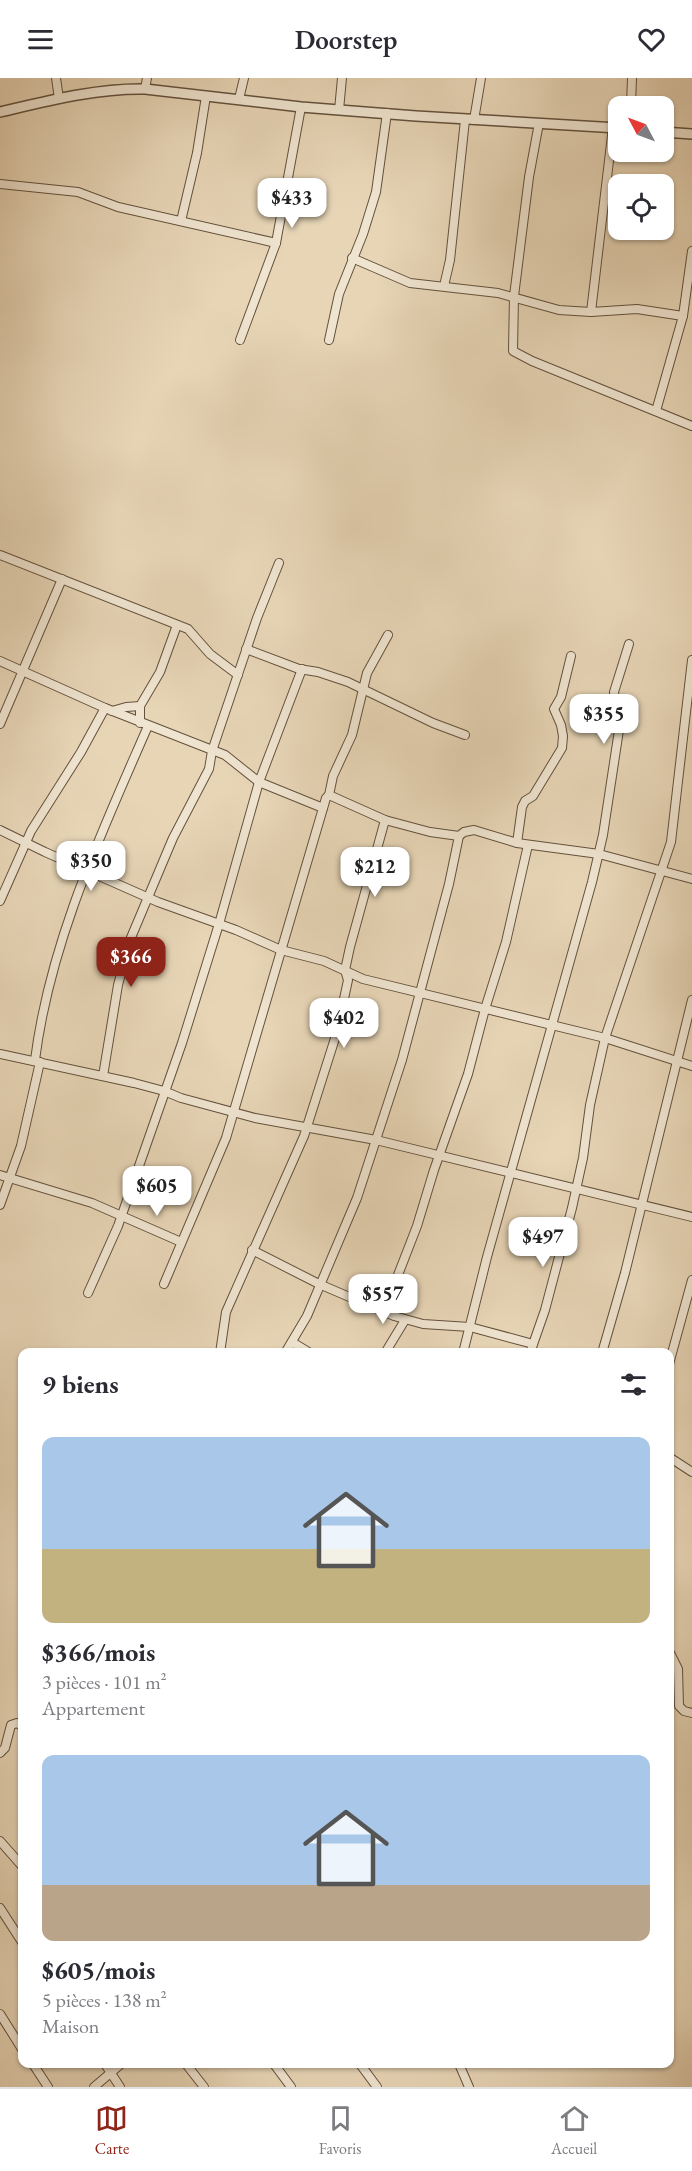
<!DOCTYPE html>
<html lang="fr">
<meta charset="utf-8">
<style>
:root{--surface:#fff;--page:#f2f2f3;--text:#2b2b33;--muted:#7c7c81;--line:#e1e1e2;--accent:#8f2418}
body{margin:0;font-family:"EB Garamond",serif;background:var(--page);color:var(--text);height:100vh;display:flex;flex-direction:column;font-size:22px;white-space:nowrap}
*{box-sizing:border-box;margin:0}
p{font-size:20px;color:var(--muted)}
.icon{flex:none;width:33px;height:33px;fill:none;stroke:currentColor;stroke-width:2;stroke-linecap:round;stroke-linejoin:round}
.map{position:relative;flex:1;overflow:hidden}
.drawer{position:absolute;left:18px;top:1270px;width:656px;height:720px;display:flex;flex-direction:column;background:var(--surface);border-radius:12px;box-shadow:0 2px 4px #0004}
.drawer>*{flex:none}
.needle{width:39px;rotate:311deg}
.buttons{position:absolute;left:608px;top:18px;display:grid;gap:12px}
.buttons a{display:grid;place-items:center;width:66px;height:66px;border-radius:12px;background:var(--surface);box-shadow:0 2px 4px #0004;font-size:30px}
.price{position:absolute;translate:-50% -51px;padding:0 14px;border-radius:12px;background:#fff;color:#222;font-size:20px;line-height:39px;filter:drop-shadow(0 2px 3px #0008)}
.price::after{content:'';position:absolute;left:50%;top:36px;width:18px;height:14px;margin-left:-9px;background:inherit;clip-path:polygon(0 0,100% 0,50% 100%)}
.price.selected{background:var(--accent);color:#fff}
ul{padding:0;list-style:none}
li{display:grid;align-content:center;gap:12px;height:318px;padding:0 24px}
li span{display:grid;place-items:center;height:186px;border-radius:12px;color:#555}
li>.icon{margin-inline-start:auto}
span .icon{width:108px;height:108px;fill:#fffc;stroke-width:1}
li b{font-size:26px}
h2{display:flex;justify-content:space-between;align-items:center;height:72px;padding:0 24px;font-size:26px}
header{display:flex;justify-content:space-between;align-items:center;height:78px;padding:0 24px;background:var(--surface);font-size:27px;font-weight:600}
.tab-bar{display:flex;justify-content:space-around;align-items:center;height:84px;border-top:2px solid var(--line);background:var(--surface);font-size:16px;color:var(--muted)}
.tab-bar a{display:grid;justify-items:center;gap:3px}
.tab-bar .selected{color:var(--accent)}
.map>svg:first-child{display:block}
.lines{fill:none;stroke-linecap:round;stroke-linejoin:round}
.minor-casing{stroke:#64513c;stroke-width:10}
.tertiary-casing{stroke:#64513c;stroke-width:12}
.minor{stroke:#efe4d0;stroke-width:8}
.tertiary{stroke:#efe4d0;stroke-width:9}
</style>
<header><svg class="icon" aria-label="menu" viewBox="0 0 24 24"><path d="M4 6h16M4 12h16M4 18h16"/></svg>Doorstep<svg class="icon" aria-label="heart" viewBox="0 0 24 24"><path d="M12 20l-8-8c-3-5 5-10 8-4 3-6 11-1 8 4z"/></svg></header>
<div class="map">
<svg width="692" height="2009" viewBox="0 0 692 2009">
<rect width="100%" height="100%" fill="#e7d5b6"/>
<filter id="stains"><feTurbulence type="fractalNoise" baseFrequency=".00333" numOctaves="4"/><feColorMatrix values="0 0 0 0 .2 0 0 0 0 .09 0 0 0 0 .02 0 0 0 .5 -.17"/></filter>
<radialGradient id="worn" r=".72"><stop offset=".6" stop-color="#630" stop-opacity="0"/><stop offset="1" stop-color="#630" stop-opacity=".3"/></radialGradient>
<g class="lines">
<defs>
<g id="minor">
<polyline points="56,0 59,21"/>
<polyline points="145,11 147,0"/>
<polyline points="239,21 244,0"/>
<polyline points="631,28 632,0"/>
<polyline points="339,32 342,0"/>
<polyline points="474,42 481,0"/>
<polyline points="539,45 529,99 514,218 513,273 532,283 692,348"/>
<polyline points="0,106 78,114 118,129 276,165"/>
<polyline points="181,143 197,75 206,18"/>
<polyline points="352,180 410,205 498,215 559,232 591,234 637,231 683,238"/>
<polyline points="444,208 450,182 465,42"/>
<polyline points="591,234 613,49"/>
<polyline points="240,262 276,165 301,29"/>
<polyline points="329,262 339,216 363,156 376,114 387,35"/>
<polyline points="656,333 683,238 692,173"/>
<polyline points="0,477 188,551 210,576 238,597"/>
<polyline points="246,571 299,591 318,594 348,604 433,645 465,657"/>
<polyline points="0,583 105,630 225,677 259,704 323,730"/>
<polyline points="112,633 126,629 140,628"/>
<polyline points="140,645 140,628 160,594 177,547"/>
<polyline points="0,646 62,501"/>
<polyline points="329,717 385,742 430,754 459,758 464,754 474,752 517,765 599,776 692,801"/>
<polyline points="0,752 45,774 158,824 236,852 281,872 324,883 363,901 605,960 692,988"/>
<polyline points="517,765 522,729 525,723 533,718 562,670 563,658 561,647 554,631 561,619 571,578"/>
<polyline points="0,823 31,753 81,674 105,630"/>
<polyline points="0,976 134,1005 164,1013 181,1020 255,1040 376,1062 692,1139"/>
<path d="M35,982C50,864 101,756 148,648"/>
<polyline points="103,998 118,907 130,862 173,760 209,691 212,673 257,540 279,485"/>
<polyline points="0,1097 92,1125 181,1164"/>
<polyline points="0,1127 21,1068 40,984"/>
<polyline points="252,1172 319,1206 394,1238 423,1246 470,1249 533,1266"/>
<polyline points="164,1206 226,1060 326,720 329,717 333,698 352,657 367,595 388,557"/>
<polyline points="88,1215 118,1148 182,965 219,846 259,704 302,591"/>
<polyline points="384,1233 417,1148 434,1092 468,996 485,931 506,864 528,767"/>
<polyline points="292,1264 310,1275"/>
<polyline points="220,1275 226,1234 304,1058 337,954 348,902 345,892 350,869 385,742"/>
<polyline points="285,1275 307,1238 357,1120 402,982 449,806 459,758"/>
<polyline points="385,1275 405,1242"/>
<polyline points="463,1275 487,1179 592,804 603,757 619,652 614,614 629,566"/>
<polyline points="530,1275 545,1232 572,1130 583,1080 590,1027 605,960 671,764 692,582"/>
<polyline points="602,1275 625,1195 692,922"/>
<polyline points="669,1286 692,1202"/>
<polyline points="669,1379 692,1394"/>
<polyline points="669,1573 678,1591 679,1628 684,1633 692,1635"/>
<polyline points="0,1675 5,1670 11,1647 17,1645 22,1648"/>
<polyline points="0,1763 22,1788"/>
<polyline points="0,1830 22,1864"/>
<polyline points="0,1936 22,1971"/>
<polyline points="33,1986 48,2009"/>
<polyline points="105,1986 120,2009"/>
<polyline points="186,1986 204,2009"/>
<polyline points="274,1986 291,2009"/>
<polyline points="360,1986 377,2009"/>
<polyline points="459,1986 469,2009"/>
<polyline points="94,2009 121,1986"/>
</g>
<g id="tertiary">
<path d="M0,34C47,23 97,10 145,11L301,29L416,38L618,50"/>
<polyline points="663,54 692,56"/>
</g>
</defs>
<use href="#minor" class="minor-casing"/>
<use href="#tertiary" class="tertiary-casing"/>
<use href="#minor" class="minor"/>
<use href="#tertiary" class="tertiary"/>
</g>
<rect width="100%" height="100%" filter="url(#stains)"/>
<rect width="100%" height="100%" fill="url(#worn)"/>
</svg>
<div class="buttons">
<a><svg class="needle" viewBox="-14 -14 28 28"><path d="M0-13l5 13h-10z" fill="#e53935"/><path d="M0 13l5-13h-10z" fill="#7c7c81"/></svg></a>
<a><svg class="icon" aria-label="locate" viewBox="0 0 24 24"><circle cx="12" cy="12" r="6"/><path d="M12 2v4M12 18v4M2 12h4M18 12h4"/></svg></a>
</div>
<b class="price" style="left:292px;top:151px">$433</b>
<b class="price" style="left:604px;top:667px">$355</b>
<b class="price" style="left:91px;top:814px">$350</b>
<b class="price" style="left:375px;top:820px">$212</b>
<b class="price selected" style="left:131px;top:910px">$366</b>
<b class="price" style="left:344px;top:971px">$402</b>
<b class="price" style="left:157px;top:1139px">$605</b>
<b class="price" style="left:543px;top:1190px">$497</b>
<b class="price" style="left:383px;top:1247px">$557</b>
<section class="drawer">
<h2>9 biens<svg class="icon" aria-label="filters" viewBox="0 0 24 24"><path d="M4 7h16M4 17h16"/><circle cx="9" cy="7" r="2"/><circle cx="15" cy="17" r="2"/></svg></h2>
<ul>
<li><span style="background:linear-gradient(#a9c7e8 60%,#c2b280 0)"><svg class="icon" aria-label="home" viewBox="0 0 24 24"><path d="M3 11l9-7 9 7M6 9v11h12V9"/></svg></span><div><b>$366/mois</b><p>3 pièces · 101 m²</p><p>Appartement</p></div></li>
<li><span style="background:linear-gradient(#a9c7e8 70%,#b9a48a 0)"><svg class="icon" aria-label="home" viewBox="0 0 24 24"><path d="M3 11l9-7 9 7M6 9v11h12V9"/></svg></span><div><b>$605/mois</b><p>5 pièces · 138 m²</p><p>Maison</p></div></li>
</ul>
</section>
</div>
<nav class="tab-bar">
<a class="selected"><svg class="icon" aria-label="map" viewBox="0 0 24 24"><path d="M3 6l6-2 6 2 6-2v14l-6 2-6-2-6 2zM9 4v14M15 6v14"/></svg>Carte</a>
<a><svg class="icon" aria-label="saved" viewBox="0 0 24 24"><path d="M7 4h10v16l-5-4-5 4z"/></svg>Favoris</a>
<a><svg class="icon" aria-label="home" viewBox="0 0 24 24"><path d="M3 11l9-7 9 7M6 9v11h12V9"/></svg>Accueil</a>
</nav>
